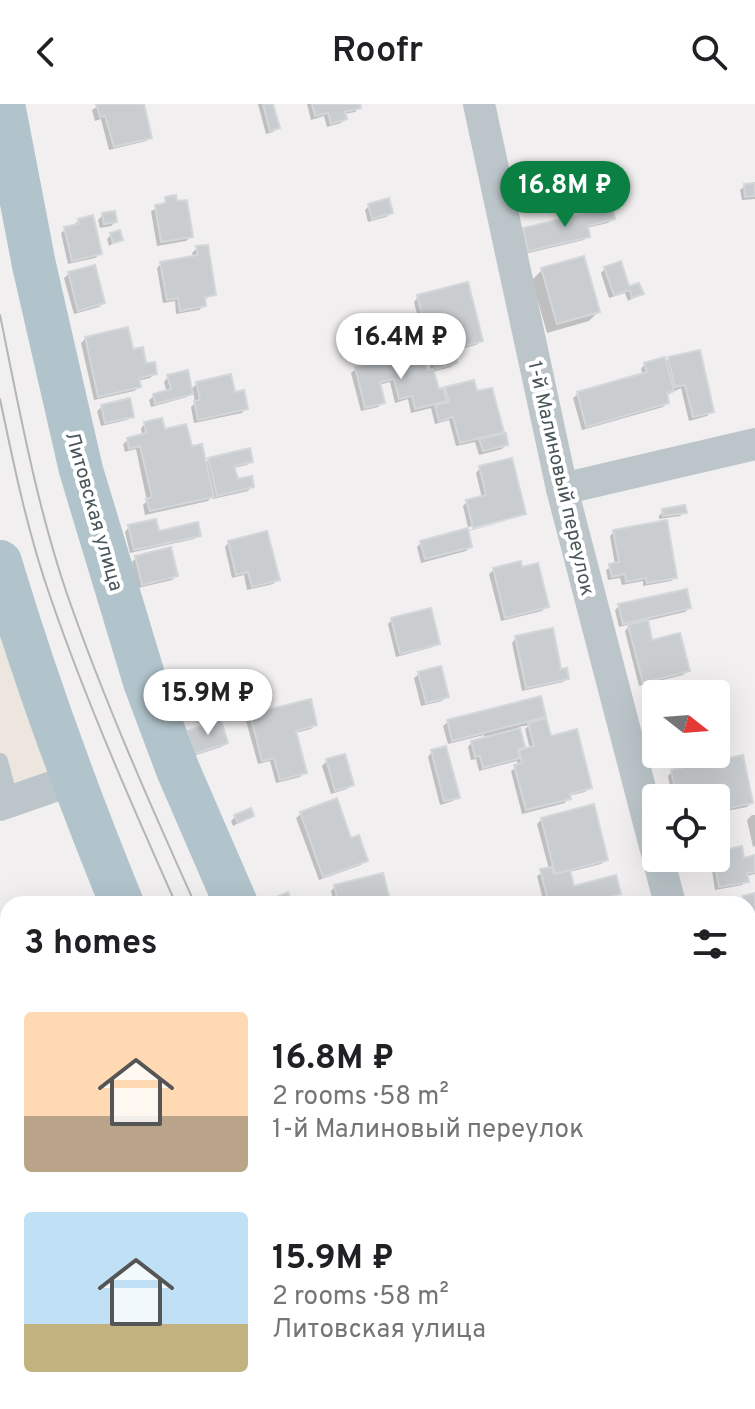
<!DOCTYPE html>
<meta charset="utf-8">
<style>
:root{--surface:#fff;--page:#f2f2f2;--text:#202124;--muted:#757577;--accent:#0b8043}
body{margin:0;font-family:Overpass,sans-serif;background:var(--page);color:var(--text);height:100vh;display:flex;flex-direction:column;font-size:30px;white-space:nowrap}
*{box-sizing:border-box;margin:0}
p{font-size:26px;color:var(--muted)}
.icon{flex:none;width:44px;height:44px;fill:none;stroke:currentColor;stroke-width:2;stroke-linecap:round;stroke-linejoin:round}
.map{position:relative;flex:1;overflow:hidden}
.details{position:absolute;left:0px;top:792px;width:756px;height:514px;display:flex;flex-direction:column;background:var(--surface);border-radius:24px 24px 0 0;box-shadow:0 8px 32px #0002}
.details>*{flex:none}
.needle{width:52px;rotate:107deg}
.buttons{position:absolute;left:642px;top:576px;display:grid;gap:16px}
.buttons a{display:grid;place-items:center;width:88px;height:88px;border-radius:8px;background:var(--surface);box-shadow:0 8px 32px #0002;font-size:40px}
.price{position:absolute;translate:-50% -68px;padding:0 18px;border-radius:28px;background:#fff;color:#222;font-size:26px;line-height:52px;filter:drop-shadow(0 2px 4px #0008)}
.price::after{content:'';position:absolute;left:50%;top:48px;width:24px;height:18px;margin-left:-12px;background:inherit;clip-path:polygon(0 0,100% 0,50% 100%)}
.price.active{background:var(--accent);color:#fff}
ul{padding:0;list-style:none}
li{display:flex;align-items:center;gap:24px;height:200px;padding:0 24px}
li span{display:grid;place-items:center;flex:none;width:224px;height:160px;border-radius:8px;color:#555}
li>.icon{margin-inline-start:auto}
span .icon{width:96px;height:96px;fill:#fffc;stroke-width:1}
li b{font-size:34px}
h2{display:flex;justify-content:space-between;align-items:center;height:96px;padding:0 24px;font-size:34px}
header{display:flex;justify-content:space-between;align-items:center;height:104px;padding:0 24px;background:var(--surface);font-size:36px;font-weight:600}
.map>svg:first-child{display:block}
.commercial{fill:#ece6de}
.shadow{fill:#0003;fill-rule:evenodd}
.building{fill:#c9cdd0;stroke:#d3d7da;stroke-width:2}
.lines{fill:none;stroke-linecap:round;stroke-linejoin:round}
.lane{stroke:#bcc6ca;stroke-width:16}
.street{stroke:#bcc6ca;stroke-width:32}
.primary{stroke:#b1c4cb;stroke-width:44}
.tram{stroke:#b2b6b8;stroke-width:2}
.labels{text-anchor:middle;stroke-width:8;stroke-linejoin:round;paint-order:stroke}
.street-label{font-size:20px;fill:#49565a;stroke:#fff}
</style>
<header><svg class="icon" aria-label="back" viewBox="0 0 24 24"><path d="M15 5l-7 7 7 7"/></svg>Roofr<svg class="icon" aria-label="search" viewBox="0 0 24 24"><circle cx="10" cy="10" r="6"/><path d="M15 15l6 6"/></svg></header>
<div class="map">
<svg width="755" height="1305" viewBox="0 0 755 1305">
<rect width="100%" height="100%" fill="#f1efef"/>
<g class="commercial">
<polygon points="0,502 46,669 0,683"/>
<polygon points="8,915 8,1298 281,1298 284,1305 0,1305 0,918"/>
</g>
<g class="shadow">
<polygon points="102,0 142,0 150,33 146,37 109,46 101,15 95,17 92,6"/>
<polygon points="258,0 271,0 277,24 273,28 266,30"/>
<polygon points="307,0 358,0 359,3 355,8 344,10 345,15 341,19 327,23 324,12 311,16"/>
<polygon points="755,81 755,95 742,96 740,86 745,82"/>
<polygon points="166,95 191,132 186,137 157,142 151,107 162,102"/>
<polygon points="369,102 391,109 386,113 368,118 365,106"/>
<polygon points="103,111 115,118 111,122 100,124 98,116"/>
<polygon points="612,115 608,119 586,124 588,132 584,136 524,150 520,130 524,126"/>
<polygon points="79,117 100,150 95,154 68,160 61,129"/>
<polygon points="111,131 121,135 109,142 107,135"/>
<polygon points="197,144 214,190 203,196 204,201 199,206 176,210 175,197 163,199 157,164 161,160 194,154 192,149"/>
<polygon points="605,165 628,185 641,190 628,197 625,189 609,194 601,169"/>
<polygon points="542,166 598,208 589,217 547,229 532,176"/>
<polygon points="69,170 103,199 99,203 74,210 64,174"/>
<polygon points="418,193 481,237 476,241 452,247 455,259 451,263 432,268 438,287 443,289 446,285 476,290 491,286 506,340 502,345 479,351 475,338 456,342 449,316 435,320 431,304 411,309 408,295 395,299 390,278 378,281 383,298 378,303 361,307 351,269 356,265 431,267 414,198"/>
<polygon points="86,234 131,248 155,269 150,274 137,277 139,283 134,287 94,296 81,239"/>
<polygon points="669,255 711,308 707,312 689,317 681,284 665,292 667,299 663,303 582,326 573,294 578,290 643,272 641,265 645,260 664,260"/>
<polygon points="168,273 190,286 197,280 233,291 246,304 242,309 194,319 191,303 195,299 193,287 187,293 151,303 149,296 154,292 167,289 164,278"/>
<polygon points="102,303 132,312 127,316 101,322 97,307"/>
<polygon points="145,320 163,327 190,344 205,360 209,356 251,357 247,361 233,364 236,378 252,382 248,387 213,395 212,392 208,397 145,411 143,401 147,397 136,345 125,348 123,340 128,336 142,332 141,324"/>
<polygon points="480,364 524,409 522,412 522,409 468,423 463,402 467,398 482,394 476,369"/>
<polygon points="663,407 684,408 680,412 659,415 659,412"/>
<polygon points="520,414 466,427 470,443 466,447 421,459 417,443 421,439"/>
<polygon points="129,423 157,429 198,431 194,435 130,449 125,428"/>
<polygon points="614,428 675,473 671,477 643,482 643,477 622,481 620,474 608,476 606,466 615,461 610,432"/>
<polygon points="229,438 277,476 273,480 247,486 244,471 232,474 225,443"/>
<polygon points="136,454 176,472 172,476 138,484 132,458"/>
<polygon points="494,466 546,502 542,507 501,517 489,470"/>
<polygon points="619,502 689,504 685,508 646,517 651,538 688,566 683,571 639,582 625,527 631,520 619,523 615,506"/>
<polygon points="392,516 438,539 433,543 396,553 388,520"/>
<polygon points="516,534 559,567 567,574 563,578 522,587 512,539"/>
<polygon points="419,570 446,592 442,597 421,602 414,574"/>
<path d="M539,595L549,634L589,683L585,688L568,692L565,699L522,710L511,667L518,662L517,657L479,667L476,655L471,656L468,643L472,638L485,635L484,631L448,640L443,622L448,618ZM530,621L525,625L530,645L523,647L518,623Z"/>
<polygon points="656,599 656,616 654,617 650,604"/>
<polygon points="251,612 315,621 311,625 295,629 304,668 300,673 276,679 270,657 258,660 246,617"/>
<polygon points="184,633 226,639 221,643 190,653"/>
<polygon points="432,648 457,693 453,697 440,701 428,653"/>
<polygon points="662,650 696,650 693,653 665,660"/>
<polygon points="327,657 352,680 347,685 331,690 322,662"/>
<polygon points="672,668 751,699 747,703 716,709 716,694 672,694 668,672"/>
<polygon points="301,710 350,736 366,756 361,761 319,776 296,714"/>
<polygon points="252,711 233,722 231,717 235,713"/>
<polygon points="752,711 755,711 755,742 753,743 747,716"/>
<polygon points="542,715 606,755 601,760 569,768 573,784 618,790 608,796 609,800 544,800 537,772 549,765 537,720"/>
<polygon points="755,753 755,770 746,772 747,777 742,781 715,786 710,754 742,756"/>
<polygon points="335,783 389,800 334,800 331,787"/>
<polygon points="755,791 755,844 753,845 748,828 748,800 740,798"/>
<polygon points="755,953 755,992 748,994 748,955"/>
<polygon points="754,1016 755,1032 752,1032 749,1020"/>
<polygon points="8,1155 8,1298 77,1298 57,1305 0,1305 0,1158"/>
</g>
<g class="building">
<polygon points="96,0 144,0 152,34 114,43 105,12 100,13"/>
<polygon points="263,0 273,0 280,24 270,27"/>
<polygon points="312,0 360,0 361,4 345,8 347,15 331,20 328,9 315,12"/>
<polygon points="755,79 755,92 745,93 744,80"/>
<polygon points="176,91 177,97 187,96 193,133 161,138 155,101 166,99 165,93"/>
<polygon points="389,94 393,109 372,115 368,100"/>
<polygon points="612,103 615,115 588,122 590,133 528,147 523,124"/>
<polygon points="115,107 117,118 104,120 102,109"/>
<polygon points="93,111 102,150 72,157 64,123 79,120 78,115"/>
<polygon points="120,126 123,136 113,139 110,129"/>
<polygon points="208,141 216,191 205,193 206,202 180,207 178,194 167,196 160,158 198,151 196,142"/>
<polygon points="584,152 600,208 557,220 541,164"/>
<polygon points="621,157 629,182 639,179 644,190 632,194 630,186 614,191 604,163"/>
<polygon points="95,161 105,199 78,207 68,168"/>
<polygon points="468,178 483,237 454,245 457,259 436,265 417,191"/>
<polygon points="128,223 133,245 143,243 146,259 155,258 157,270 139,274 141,283 98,293 85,233"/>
<polygon points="422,246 427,266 433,265 439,285 443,284 447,297 415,305 412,292 399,295 394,275 380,278 385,299 365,304 355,263"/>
<polygon points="700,246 714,308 693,313 685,281 675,283 668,253"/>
<polygon points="665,253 674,287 667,289 669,299 586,323 577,288 647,268 644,259"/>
<polygon points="188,266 193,290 155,300 153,290 171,285 167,271"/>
<polygon points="231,270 235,288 244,286 248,305 198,316 194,297 200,296 196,278"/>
<polygon points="474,276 477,287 492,284 504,328 460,339 453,313 439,317 435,301 449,298 445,283"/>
<polygon points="130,294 134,313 105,319 101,301"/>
<polygon points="162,314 165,325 186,320 192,342 202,340 214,393 150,407 146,395 152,393 140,342 129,345 127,334 146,329 144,318"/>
<polygon points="506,329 508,341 483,347 479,335"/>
<polygon points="250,344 253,358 234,362 238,375 252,372 254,383 217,392 208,354"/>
<polygon points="512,354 526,410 473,424 466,396 486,391 479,362"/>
<polygon points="685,401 687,409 663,412 662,405"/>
<polygon points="156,415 159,427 198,418 201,432 134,446 128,421"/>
<polygon points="667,416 677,474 647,479 646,474 626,478 625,470 612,473 609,460 619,458 613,426"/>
<polygon points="468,424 472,443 425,455 420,437"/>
<polygon points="267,427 280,476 252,483 248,468 236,471 228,437"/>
<polygon points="171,443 178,472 142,481 135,452"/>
<polygon points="521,457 522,463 538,459 549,503 505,514 493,464"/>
<polygon points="687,485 691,504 623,520 618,500"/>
<polygon points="431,504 440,540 400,550 391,514"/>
<polygon points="648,516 652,536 680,529 690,567 643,579 628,521"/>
<polygon points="553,524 561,565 567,564 569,575 526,584 515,532"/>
<polygon points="441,562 449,593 426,599 418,568"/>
<polygon points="541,592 546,613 452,637 447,616"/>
<polygon points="311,595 317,621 296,627 307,669 280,676 274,654 262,657 250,610"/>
<polygon points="546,614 551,632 577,625 592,684 570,690 571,695 526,706 514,661 522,659 519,646 534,642 528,619"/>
<polygon points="221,616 228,639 194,650 187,627"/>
<polygon points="520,624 525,643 518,645 520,654 483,664 480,652 475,653 471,637"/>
<polygon points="446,642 460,694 444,697 431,646"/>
<polygon points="345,650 354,681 335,687 326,655"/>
<polygon points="743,651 753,699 716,707 719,721 716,721 716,694 677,694 671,666"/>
<polygon points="337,694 351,734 359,731 368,757 323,773 300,708"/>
<polygon points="594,700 608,756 555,770 541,714"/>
<polygon points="251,704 254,712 238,719 234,711"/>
<polygon points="742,742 744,754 755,751 755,768 747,769 749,778 719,783 714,754 716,748"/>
<polygon points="552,763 554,770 570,766 574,782 616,771 621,790 609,793 611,800 549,800 540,765"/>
<polygon points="383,769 391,800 339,800 334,781"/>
<polygon points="288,788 293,800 277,800 274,794"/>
<polygon points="755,789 755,835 748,800 745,800 743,792"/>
<polygon points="755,951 755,990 750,991 748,953"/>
<polygon points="8,1153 8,1298 48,1298 27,1305 1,1305 0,1302 0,1155"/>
</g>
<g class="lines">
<g class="lane">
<polyline points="0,657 11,698"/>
<polyline points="0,826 8,832"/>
<polyline points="0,959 8,956"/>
<polyline points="0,1092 8,1090"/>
</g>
<g class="street">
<polyline points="479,0 562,385 656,746"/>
<polyline points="562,385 755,340"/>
<polyline points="0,701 72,676"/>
<polyline points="658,754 670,800"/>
<polyline points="748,897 755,895"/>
<polyline points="748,1075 755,1098"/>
</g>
<g class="primary">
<polyline points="3,0 34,161 81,366 145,578 178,666 236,800"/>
<path d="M0,458C35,575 76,687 122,800"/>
<polyline points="337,1298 340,1305"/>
<polyline points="454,1298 457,1305"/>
</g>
<g class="tram">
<path d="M0,211C19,304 36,399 67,490C104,596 149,698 195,800"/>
<path d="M0,295C14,362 28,430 51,495C87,599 131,699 176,800"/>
<polyline points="395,1298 398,1305"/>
<polyline points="415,1298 418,1305"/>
</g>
</g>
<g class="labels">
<g class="street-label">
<text transform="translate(562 374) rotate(77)" y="7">1-й Малиновый переулок</text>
<text transform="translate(95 407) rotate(74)" y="7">Литовская улица</text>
</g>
</g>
</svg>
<div class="buttons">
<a><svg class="needle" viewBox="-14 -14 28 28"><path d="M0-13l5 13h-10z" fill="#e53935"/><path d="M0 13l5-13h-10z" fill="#757577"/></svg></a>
<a><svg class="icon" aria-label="locate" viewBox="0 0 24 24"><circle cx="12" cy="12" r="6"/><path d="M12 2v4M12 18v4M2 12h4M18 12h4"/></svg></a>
</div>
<b class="price active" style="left:565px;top:125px">16.8M ₽</b>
<b class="price" style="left:401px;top:277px">16.4M ₽</b>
<b class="price" style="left:208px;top:633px">15.9M ₽</b>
<section class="details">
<h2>3 homes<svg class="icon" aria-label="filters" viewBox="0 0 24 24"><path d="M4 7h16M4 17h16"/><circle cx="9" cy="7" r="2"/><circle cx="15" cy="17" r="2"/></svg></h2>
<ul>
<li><span style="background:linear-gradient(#ffd9b3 65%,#b9a48a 0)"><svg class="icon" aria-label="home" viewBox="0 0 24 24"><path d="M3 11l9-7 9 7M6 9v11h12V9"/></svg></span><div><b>16.8M ₽</b><p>2 rooms · 58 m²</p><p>1-й Малиновый переулок</p></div></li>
<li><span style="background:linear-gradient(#bfe0f5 70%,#c2b280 0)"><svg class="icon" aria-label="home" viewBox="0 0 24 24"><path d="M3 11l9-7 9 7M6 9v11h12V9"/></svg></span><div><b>15.9M ₽</b><p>2 rooms · 58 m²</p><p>Литовская улица</p></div></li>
</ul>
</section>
</div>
